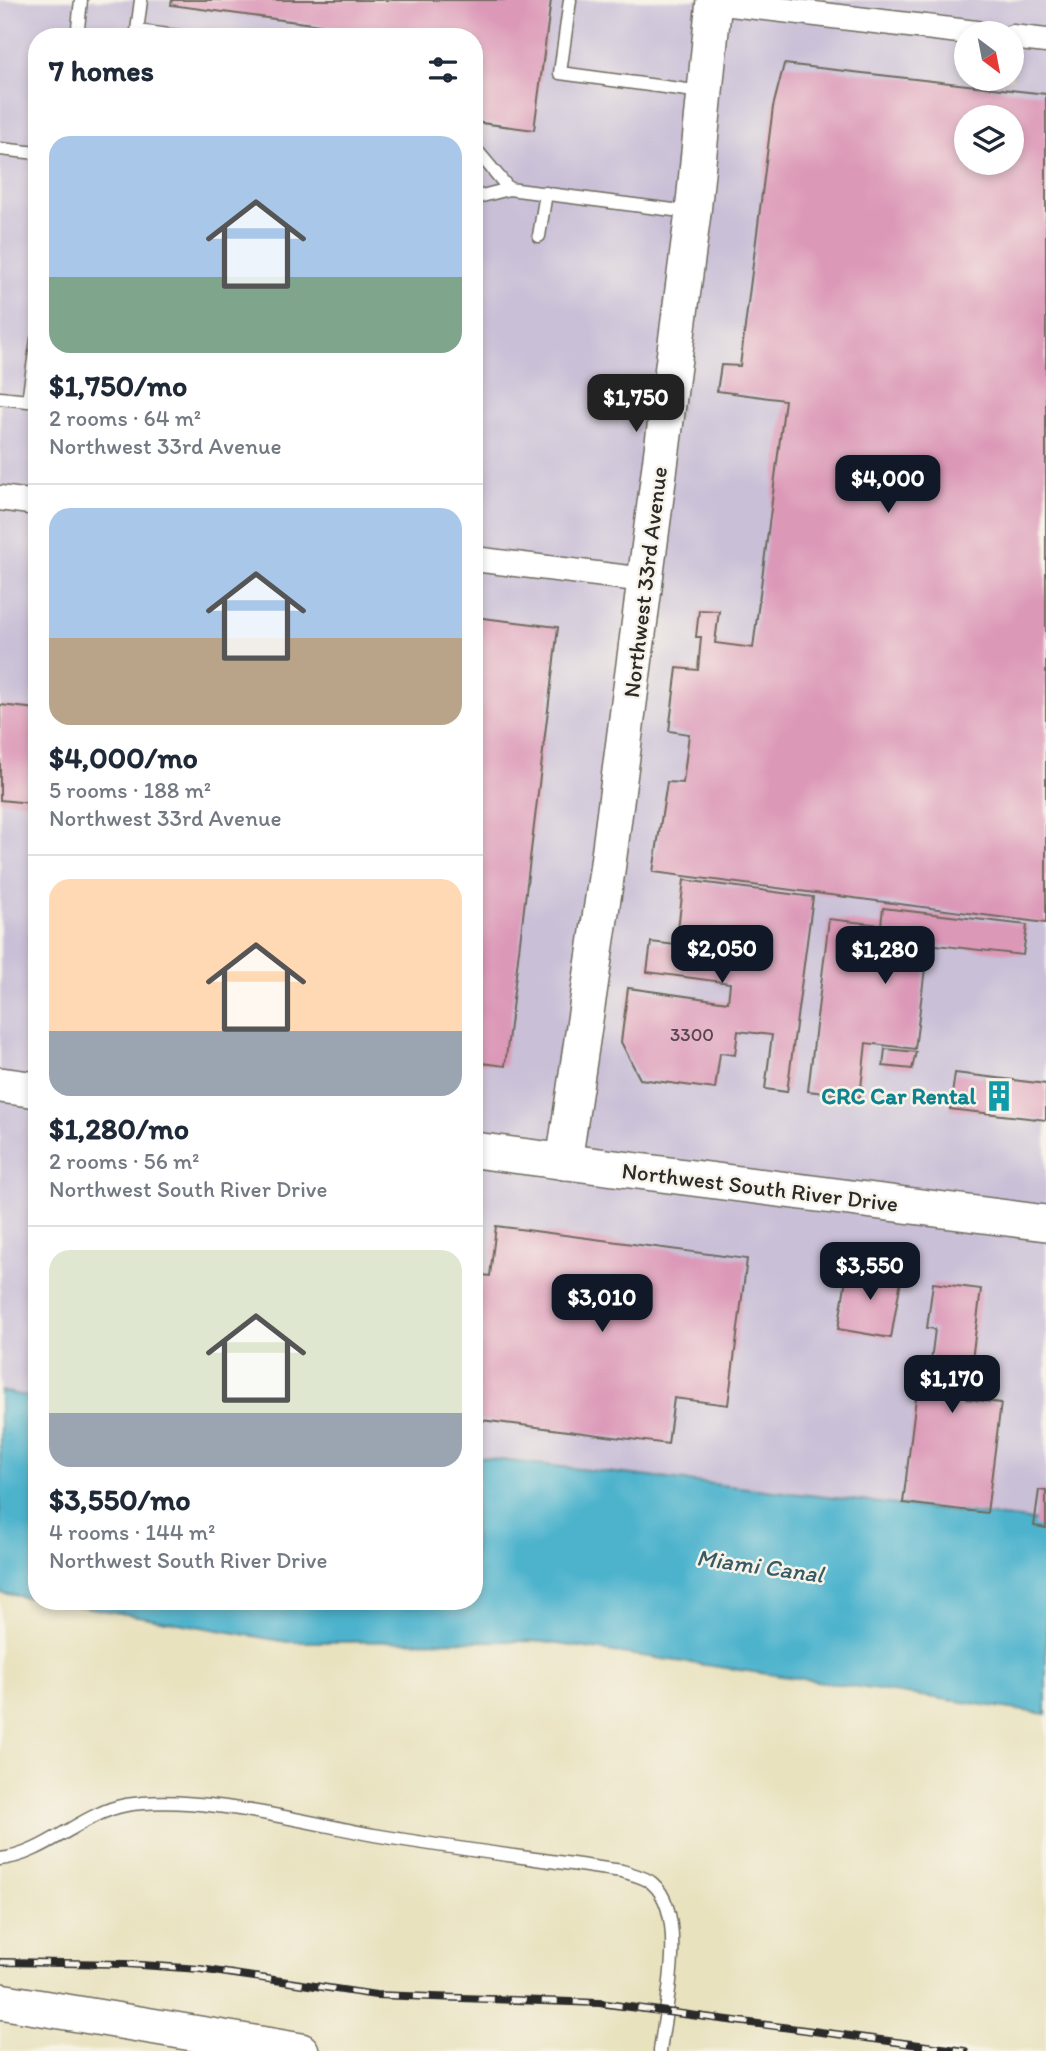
<!DOCTYPE html>
<meta charset="utf-8">
<style>
:root{--surface:#fff;--page:#f6f6f7;--text:#1f2937;--muted:#747a83;--line:#e0e1e3;--accent:#111827}
body{margin:0;font-family:Itim,sans-serif;background:var(--page);color:var(--text);height:100vh;display:flex;flex-direction:column;font-size:26px;white-space:nowrap}
*{box-sizing:border-box;margin:0}
p{font-size:23px;color:var(--muted)}
.icon{flex:none;width:38px;height:38px;fill:none;stroke:currentColor;stroke-width:2;stroke-linecap:round;stroke-linejoin:round}
.map{position:relative;flex:1;overflow:hidden}
.drawer{position:absolute;left:28px;top:28px;width:455px;height:1582px;display:flex;flex-direction:column;background:var(--surface);border-radius:28px;box-shadow:0 4px 10px #0003}
.drawer>*{flex:none}
.needle{width:46px;rotate:148deg}
.buttons{position:absolute;left:954px;top:21px;display:grid;gap:14px}
.buttons a{display:grid;place-items:center;width:70px;height:70px;border-radius:50%;background:var(--surface);box-shadow:0 4px 10px #0003;font-size:35px}
.price{position:absolute;translate:-50% -60px;padding:0 16px;border-radius:14px;background:var(--accent);color:#fff;font-size:23px;line-height:46px;filter:drop-shadow(0 2px 4px #0008)}
.price::after{content:'';position:absolute;left:50%;top:42px;width:21px;height:16px;margin-left:-10px;background:inherit;clip-path:polygon(0 0,100% 0,50% 100%)}
.price.selected{background:#222;color:#fff}
ul{padding:0;list-style:none}
li{display:grid;align-content:center;gap:14px;height:371px;padding:0 21px}
li+li{border-top:2px solid var(--line)}
li span{display:grid;place-items:center;height:217px;border-radius:21px;color:#555}
li>.icon{margin-inline-start:auto}
span .icon{width:126px;height:126px;fill:#fffc;stroke-width:1}
li b{font-size:30px}
h2{display:flex;justify-content:space-between;align-items:center;height:84px;padding:0 21px;font-size:30px}
.map>svg:first-child{display:block}
.industrial{fill:#c9bfd7;fill-rule:evenodd}
.water{fill:#4eb3cd;stroke:#3c6f7c;stroke-width:2}
.building{fill:#dc98b7;fill-rule:evenodd}
.lines{fill:none;stroke-linecap:round;stroke-linejoin:round}
.lane-casing{stroke:#6e6b5f;stroke-width:15}
.street-casing{stroke:#6e6b5f;stroke-width:27}
.secondary-casing{stroke:#6e6b5f;stroke-width:38}
.lane{stroke:#fff;stroke-width:12}
.street{stroke:#fff;stroke-width:24}
.secondary{stroke:#fff;stroke-width:35}
.rail-casing{stroke:#2b2b2b;stroke-width:8}
.rail{stroke:#f7f3e8;stroke-width:5;stroke-dasharray:16;stroke-linecap:butt}
.labels{text-anchor:middle;stroke-width:5;stroke-linejoin:round;paint-order:stroke}
.number-label{font-size:19px;fill:#57464e}
.street-label{font-size:23px;fill:#2b2b2b;stroke:#f7f3e8}
.culture-label{font-size:23px;font-weight:bold;fill:#0d838f;stroke:#f7f3e8;text-anchor:end}
.water-label{font-size:24px;font-style:italic;fill:#375b64;stroke:#f7f3e8}
</style>
<div class="map">
<svg width="1046" height="2051" viewBox="0 0 1046 2051">
<rect width="100%" height="100%" fill="#f7f3e8"/>
<filter id="ink" filterUnits="userSpaceOnUse"><feTurbulence type="fractalNoise" baseFrequency=".0143" numOctaves="2"/><feDisplacementMap in="SourceGraphic" scale="14" xChannelSelector="R" yChannelSelector="G"/><feConvolveMatrix kernelMatrix="1 2 1 2 8 2 1 2 1" color-interpolation-filters="sRGB"/></filter>
<filter id="wash" filterUnits="userSpaceOnUse"><feTurbulence type="fractalNoise" baseFrequency=".00686" numOctaves="4" result="noise"/><feDisplacementMap in="SourceGraphic" scale="28" xChannelSelector="R" yChannelSelector="G"/><feGaussianBlur stdDeviation="1.57" result="paint"/><feColorMatrix in="noise" values="0 0 0 0 0 0 0 0 0 0 0 0 0 0 0 0 0 1.4 0 .05"/><feComposite in="paint" operator="in"/></filter>
<g filter="url(#wash)">
<rect width="100%" height="100%" fill="#e9e2bf"/>
<path class="industrial" d="M0,0H1046V1522L474,1457V37H37V1398L0,1391ZM966,33H1012V79H966ZM966,117H1012V163H966Z"/>
<g class="water">
<polygon points="0,1391 37,1398 37,1599 0,1593"/>
<polygon points="474,1457 1046,1522 1046,1714 537,1641 288,1642 50,1601 474,1601"/>
</g>
<g id="blocks">
<g class="building">
<polygon points="172,0 551,0 534,130 474,122 474,37 408,37 171,5"/>
<path d="M784,64L1046,94V923L653,872L667,782L683,783L689,734L669,731L677,668L698,670L701,637H696L699,610L719,611L715,643L753,648L785,400L717,391L721,365L740,366L773,107ZM966,117H1012V163H966Z"/>
<polygon points="474,617 558,627 505,1066 474,1062"/>
<polygon points="0,705 37,709 30,803 0,800"/>
<polygon points="684,880 813,897 787,1092 765,1089 772,1035 738,1031 735,1055 720,1053 715,1089 640,1079 621,1042 628,988 728,1002 730,983 647,972 651,942 676,945"/>
<polygon points="883,908 1027,925 1023,955 928,944 915,1049 866,1043 860,1097 808,1091 829,919 881,925"/>
<polygon points="885,1049 916,1052 912,1069 883,1066"/>
<polygon points="955,1073 1046,1084 1046,1120 950,1109"/>
<polygon points="496,1226 747,1259 728,1405 674,1398 668,1444 474,1419 474,1274 490,1276"/>
<polygon points="848,1266 902,1274 891,1338 838,1329"/>
<polygon points="933,1283 981,1289 967,1399 1001,1403 987,1513 903,1503 917,1390 945,1394 947,1371 930,1369 935,1329 927,1328"/>
<polygon points="1039,1490 1046,1491 1046,1528 1034,1526"/>
</g>
</g>
</g>
<g filter="url(#ink)">
<use href="#blocks" fill-opacity="0" stroke="#6e6b5f" stroke-width="2"/>
<g class="lines">
<defs>
<g id="lane">
<polyline points="141,0 137,31 185,37"/>
<polyline points="570,0 560,73 702,92"/>
<polyline points="77,37 81,0"/>
<polyline points="474,147 509,189"/>
<polyline points="0,149 37,153"/>
<polyline points="474,198 509,189 689,212"/>
<polyline points="539,236 546,193"/>
<polyline points="0,398 28,401 37,339"/>
<path d="M0,1859C44,1855 82,1813 126,1805C195,1793 304,1822 374,1835C456,1849 539,1859 622,1871C631,1874 645,1877 652,1883C689,1914 665,2009 660,2051"/>
</g>
<g id="street">
<polyline points="714,2 976,33"/>
<polyline points="1012,37 1046,41"/>
<polyline points="0,498 37,503"/>
<polyline points="474,559 645,580"/>
</g>
<g id="secondary">
<polyline points="0,1085 37,1090"/>
<polyline points="474,1150 1046,1223"/>
<polyline points="564,1162 607,871 693,213 714,0"/>
<polyline points="0,2001 301,2051"/>
</g>
</defs>
<use href="#lane" class="lane-casing"/>
<use href="#street" class="street-casing"/>
<use href="#secondary" class="secondary-casing"/>
<use href="#lane" class="lane"/>
<use href="#street" class="street"/>
<use href="#secondary" class="secondary"/>
<defs>
<polyline id="rail" points="0,1962 126,1964 200,1969 376,1995 599,2003 965,2051"/>
</defs>
<use href="#rail" class="rail-casing"/>
<use href="#rail" class="rail"/>
</g>
</g>
<defs>
<symbol id="building-bare" viewBox="-9 -9 18 18"><path d="M-4-6H4V6H1V3H-1V6H-4ZM-2.5-4.3h1.7v1.8h-1.7ZM.8-4.3h1.7v1.8H.8ZM-2.5-1h1.7V.8h-1.7ZM.8-1h1.7V.8H.8Z" fill="#0f9aa8" stroke="#f7f3e8" stroke-width="2.5" paint-order="stroke"/></symbol>
</defs>
<g fill-rule="evenodd">
<use href="#building-bare" x="977" y="1074" width="44" height="44"/>
</g>
<g class="labels">
<g class="number-label">
<text x="692" y="1041">3300</text>
</g>
<g class="street-label">
<text transform="translate(645 582) rotate(-83)" y="8">Northwest 33rd Avenue</text>
<text transform="translate(760 1187) rotate(7)" y="8">Northwest South River Drive</text>
</g>
<g class="culture-label">
<text x="976" y="1104">CRC Car Rental</text>
</g>
<g class="water-label">
<text transform="translate(760 1566) rotate(8)" y="8">Miami Canal</text>
</g>
</g>
</svg>
<div class="buttons">
<a><svg class="needle" viewBox="-14 -14 28 28"><path d="M0-13l5 13h-10z" fill="#e53935"/><path d="M0 13l5-13h-10z" fill="#747a83"/></svg></a>
<a><svg class="icon" aria-label="layers" viewBox="0 0 24 24"><path d="M12 4l9 5-9 5-9-5zM3 14l9 5 9-5"/></svg></a>
</div>
<b class="price selected" style="left:636px;top:434px">$1,750</b>
<b class="price" style="left:888px;top:515px">$4,000</b>
<b class="price" style="left:722px;top:985px">$2,050</b>
<b class="price" style="left:885px;top:986px">$1,280</b>
<b class="price" style="left:870px;top:1302px">$3,550</b>
<b class="price" style="left:602px;top:1334px">$3,010</b>
<b class="price" style="left:952px;top:1415px">$1,170</b>
<section class="drawer">
<h2>7 homes<svg class="icon" aria-label="filters" viewBox="0 0 24 24"><path d="M4 7h16M4 17h16"/><circle cx="9" cy="7" r="2"/><circle cx="15" cy="17" r="2"/></svg></h2>
<ul>
<li><span style="background:linear-gradient(#a9c7e8 65%,#7fa58c 0)"><svg class="icon" aria-label="home" viewBox="0 0 24 24"><path d="M3 11l9-7 9 7M6 9v11h12V9"/></svg></span><div><b>$1,750/mo</b><p>2 rooms · 64 m²</p><p>Northwest 33rd Avenue</p></div></li>
<li><span style="background:linear-gradient(#a9c7e8 60%,#b9a48a 0)"><svg class="icon" aria-label="home" viewBox="0 0 24 24"><path d="M3 11l9-7 9 7M6 9v11h12V9"/></svg></span><div><b>$4,000/mo</b><p>5 rooms · 188 m²</p><p>Northwest 33rd Avenue</p></div></li>
<li><span style="background:linear-gradient(#ffd9b3 70%,#9aa5b1 0)"><svg class="icon" aria-label="home" viewBox="0 0 24 24"><path d="M3 11l9-7 9 7M6 9v11h12V9"/></svg></span><div><b>$1,280/mo</b><p>2 rooms · 56 m²</p><p>Northwest South River Drive</p></div></li>
<li><span style="background:linear-gradient(#dfe7d0 75%,#9aa5b1 0)"><svg class="icon" aria-label="home" viewBox="0 0 24 24"><path d="M3 11l9-7 9 7M6 9v11h12V9"/></svg></span><div><b>$3,550/mo</b><p>4 rooms · 144 m²</p><p>Northwest South River Drive</p></div></li>
</ul>
</section>
</div>
